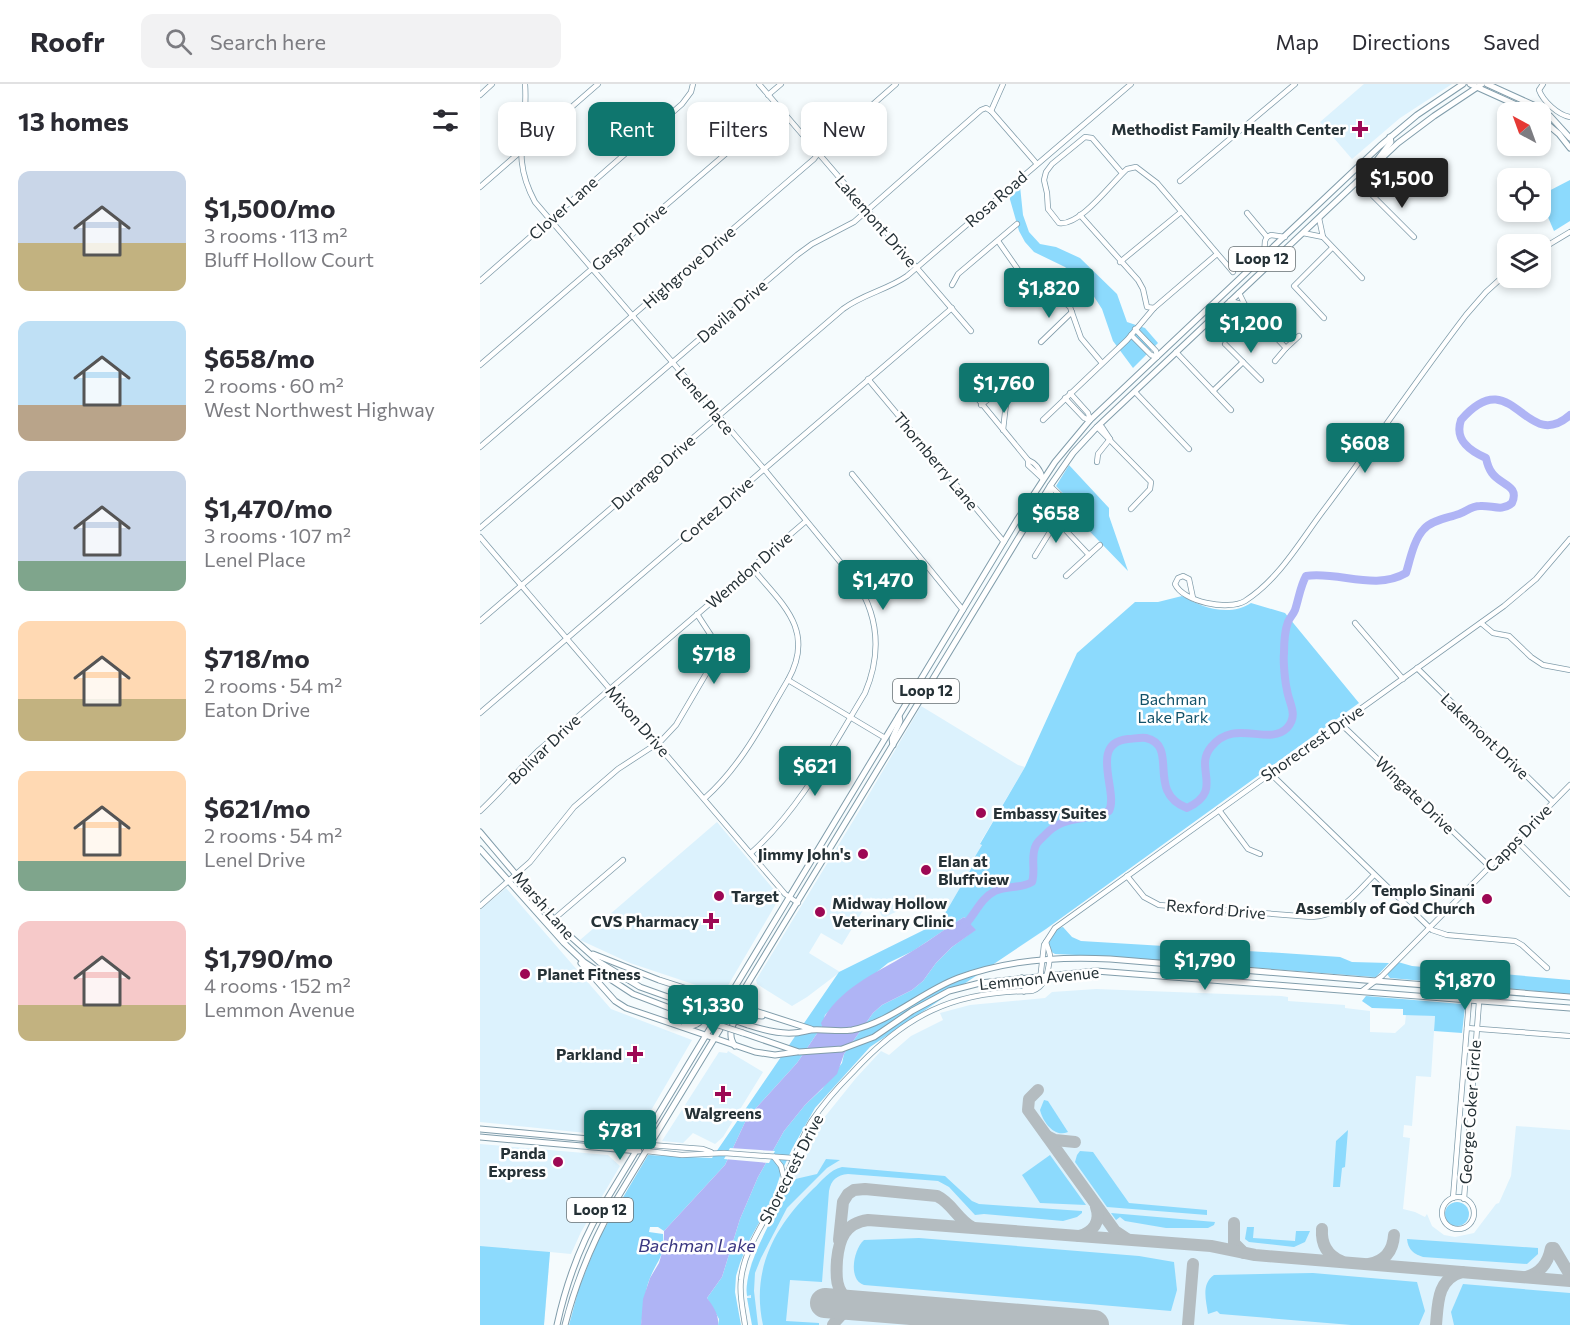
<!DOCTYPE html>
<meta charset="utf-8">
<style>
:root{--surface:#fff;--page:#f2f2f3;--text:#2b2b33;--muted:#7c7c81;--line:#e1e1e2;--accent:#0f766e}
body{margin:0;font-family:Commissioner,sans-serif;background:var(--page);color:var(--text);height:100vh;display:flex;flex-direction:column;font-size:22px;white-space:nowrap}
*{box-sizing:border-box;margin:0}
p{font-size:20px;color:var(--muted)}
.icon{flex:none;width:33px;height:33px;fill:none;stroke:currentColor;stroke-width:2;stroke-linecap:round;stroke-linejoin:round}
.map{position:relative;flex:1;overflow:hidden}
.drawer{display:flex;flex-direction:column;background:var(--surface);width:480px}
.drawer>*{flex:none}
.top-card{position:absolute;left:18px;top:18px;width:570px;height:54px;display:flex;gap:12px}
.needle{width:39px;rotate:319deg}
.tools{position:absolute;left:1017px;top:18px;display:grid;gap:12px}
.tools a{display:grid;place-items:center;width:54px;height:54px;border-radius:12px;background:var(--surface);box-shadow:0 3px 9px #0003;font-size:30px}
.price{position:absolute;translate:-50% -51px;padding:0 14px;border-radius:6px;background:var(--accent);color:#fff;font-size:20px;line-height:39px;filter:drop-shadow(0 2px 3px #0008)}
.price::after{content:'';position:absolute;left:50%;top:36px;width:18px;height:14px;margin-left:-9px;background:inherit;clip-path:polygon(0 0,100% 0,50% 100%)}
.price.active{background:#222;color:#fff}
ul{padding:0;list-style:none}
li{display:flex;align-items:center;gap:18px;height:150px;padding:0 18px}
li span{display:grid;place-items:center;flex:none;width:168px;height:120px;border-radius:12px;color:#555}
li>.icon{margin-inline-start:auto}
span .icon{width:72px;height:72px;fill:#fffc;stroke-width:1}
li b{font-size:26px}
h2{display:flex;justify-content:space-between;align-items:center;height:72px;padding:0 18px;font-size:26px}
.tag{padding:0 21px;border-radius:12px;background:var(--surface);box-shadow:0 3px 9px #0003;font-size:21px;line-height:54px}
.tag.active{background:var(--accent);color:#fff}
header{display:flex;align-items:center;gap:36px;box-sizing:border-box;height:84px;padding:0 30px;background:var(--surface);border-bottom:2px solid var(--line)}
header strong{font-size:28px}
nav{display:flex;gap:33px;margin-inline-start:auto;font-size:21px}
.search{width:420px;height:54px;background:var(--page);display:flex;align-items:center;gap:15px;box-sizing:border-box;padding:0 21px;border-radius:12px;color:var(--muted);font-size:22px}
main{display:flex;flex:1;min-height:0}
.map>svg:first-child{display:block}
.built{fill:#dcf2fd}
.green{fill:#8cdafd}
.water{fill:#afb4f5}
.pier{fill:#f5fbfd}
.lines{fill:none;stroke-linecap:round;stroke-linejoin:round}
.river{stroke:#afb4f5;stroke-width:8}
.taxiway{stroke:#b4bcc0;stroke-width:12}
.runway{stroke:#b4bcc0;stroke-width:30}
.minor-casing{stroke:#819dab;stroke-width:6}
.major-casing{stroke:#819dab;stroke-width:7}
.minor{stroke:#fff;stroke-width:4.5}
.major{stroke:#fff;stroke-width:5}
.major-bridge-casing{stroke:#819dab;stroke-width:7;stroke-linecap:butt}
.major-bridge{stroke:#fff;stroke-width:5}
.poi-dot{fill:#9d0854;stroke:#fff;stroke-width:2}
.labels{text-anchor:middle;stroke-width:5;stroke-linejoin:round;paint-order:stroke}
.shield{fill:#fff;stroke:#666f72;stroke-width:1.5}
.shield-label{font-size:15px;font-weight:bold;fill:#253136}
.poi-label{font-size:16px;font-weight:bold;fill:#253136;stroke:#fff;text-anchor:end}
.street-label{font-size:16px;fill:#253136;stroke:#fff}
.park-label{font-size:16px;fill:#12526a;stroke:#fff}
.water-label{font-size:18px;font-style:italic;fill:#3a3781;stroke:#fff}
</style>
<header>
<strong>Roofr</strong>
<div class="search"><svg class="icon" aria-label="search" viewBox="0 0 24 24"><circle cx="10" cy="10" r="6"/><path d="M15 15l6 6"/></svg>Search here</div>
<nav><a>Map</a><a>Directions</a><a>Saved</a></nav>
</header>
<main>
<section class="drawer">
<h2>13 homes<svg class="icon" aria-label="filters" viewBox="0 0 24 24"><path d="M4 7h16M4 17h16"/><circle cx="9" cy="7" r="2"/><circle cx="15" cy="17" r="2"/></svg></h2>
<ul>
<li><span style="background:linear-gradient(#c9d6e8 60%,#c2b280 0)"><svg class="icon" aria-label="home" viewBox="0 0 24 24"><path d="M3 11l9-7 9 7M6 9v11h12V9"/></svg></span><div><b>$1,500/mo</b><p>3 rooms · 113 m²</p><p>Bluff Hollow Court</p></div></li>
<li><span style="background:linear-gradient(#bfe0f5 70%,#b9a48a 0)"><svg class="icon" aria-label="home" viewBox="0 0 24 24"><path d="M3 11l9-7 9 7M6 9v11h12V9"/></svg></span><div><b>$658/mo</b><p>2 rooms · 60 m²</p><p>West Northwest Highway</p></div></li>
<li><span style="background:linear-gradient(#c9d6e8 75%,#7fa58c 0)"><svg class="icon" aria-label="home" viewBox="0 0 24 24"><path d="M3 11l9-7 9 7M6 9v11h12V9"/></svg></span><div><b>$1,470/mo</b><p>3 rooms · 107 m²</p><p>Lenel Place</p></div></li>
<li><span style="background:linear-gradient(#ffd9b3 65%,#c2b280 0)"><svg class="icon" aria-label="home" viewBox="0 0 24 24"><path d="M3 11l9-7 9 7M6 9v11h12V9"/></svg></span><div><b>$718/mo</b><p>2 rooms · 54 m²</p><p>Eaton Drive</p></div></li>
<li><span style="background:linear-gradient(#ffd9b3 75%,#7fa58c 0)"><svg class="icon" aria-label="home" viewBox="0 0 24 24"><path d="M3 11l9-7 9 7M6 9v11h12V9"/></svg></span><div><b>$621/mo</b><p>2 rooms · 54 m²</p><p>Lenel Drive</p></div></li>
<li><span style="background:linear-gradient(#f6c9c9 70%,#c2b280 0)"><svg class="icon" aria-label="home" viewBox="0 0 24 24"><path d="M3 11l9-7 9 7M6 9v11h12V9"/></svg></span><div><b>$1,790/mo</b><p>4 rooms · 152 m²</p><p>Lemmon Avenue</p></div></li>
</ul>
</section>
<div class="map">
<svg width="1090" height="1241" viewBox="0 0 1090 1241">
<rect width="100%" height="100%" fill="#f5fbfd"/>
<g class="built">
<polygon points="884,0 972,0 920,34 872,75 840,38"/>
<polygon points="441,622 538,681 545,683 500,759 502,760 496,777 465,829 443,815 403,834 391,813 362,861 341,849 329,869 360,888 327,913 312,922 277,900 276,896 378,729"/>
<polygon points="237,738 300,813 243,910 150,879 100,856"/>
<polygon points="26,804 131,925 212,956 155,1054 0,1038 0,826"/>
<polygon points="616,905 801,912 808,913 808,917 865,921 865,924 890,927 890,948 915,949 925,940 926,930 955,932 951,993 936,992 932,1042 924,1041 923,1053 930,1054 923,1125 935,1128 945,1133 947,1130 952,1142 964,1151 975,1153 994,1149 1016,1120 1019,1119 1031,1092 1036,1042 1090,1046 1090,1241 272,1241 266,1205 271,1180 279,1162 339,1040 376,994 401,967 409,971 431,952 463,936 460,929 490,921 565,914 572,908"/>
<polygon points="248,967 283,988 243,1053 235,1060 213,1049 203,1059 182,1057 239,968 247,969"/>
<polygon points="0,1060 128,1071 140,1082 101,1148 91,1170 70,1168 64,1241 0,1241"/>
</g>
<g class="green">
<polygon points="1090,96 1090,137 1074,147 1061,117 1061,111"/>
<polygon points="540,102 543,131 549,148 560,160 576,163 600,174 637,210 647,238 665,244 678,259 653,284 633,257 622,225 611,208 585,183 554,168 545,158 539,147 529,112"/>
<polygon points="589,381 629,424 629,432 648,487 588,425 592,419 576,402"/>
<path d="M702,512C723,524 749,533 771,519L805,529L879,619L566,845L390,963L335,1024L312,1065L301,1089L293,1113L269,1157L260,1179L256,1192L255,1208L261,1241H238L239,1235L227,1214L242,1193L260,1135L278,1093L304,1047L325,1021L342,1005L362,979L364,970L393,929L402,921L432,906L443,897L456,879L472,863L495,846L484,833L433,867L408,879L350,926L345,931L342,942L317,979L267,1034L245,1081L184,1147L178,1143H170L169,1148L183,1150C185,1174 178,1174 170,1194C164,1208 164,1226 161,1241H89L99,1204L119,1154L168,1071L232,1074L359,888L460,838L495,778L493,776L502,761L500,760L545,683L597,569L655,518H678Z"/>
<polygon points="583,843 592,853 601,857 802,869 860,873 872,878 909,879 896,893 893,893 638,873 575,870 570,867 568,858 578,844"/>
<polygon points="918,878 932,882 1090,896 1090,910 910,894 907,890"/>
<polygon points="886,912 982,920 985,923 982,949 954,947 955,932 923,931 923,925 892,924 882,917"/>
<path d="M564,1016L568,1017L588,1048C574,1054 563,1038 560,1026Z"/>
<polygon points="868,1046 865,1083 862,1084 860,1103 853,1103 856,1057"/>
<polygon points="600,1067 613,1068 649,1119 727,1126 727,1131 627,1123 595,1078 597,1071"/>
<polygon points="570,1071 606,1121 560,1119 542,1091"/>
<path d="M346,1075L360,1076L347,1084L307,1124L281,1174L275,1189L274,1207L278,1241H272L267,1214H271V1211L267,1212C263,1178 298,1128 311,1096L337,1090Z"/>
<path d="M362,1083L465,1092L492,1117L499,1120L602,1127V1129L597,1133L583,1137L504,1130L495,1131L469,1103L458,1097L368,1090C357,1091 351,1096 349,1107L342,1198L310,1196L306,1237L339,1239V1241H283C271,1186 294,1143 333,1105C342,1097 349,1086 362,1083Z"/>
<circle cx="977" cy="1130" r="12"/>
<polygon points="631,1129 735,1138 734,1141 728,1144 686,1144 645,1137 640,1133 636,1136"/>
<polygon points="767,1143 774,1143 773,1154 815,1157 816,1147 830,1147 825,1158 814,1163 769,1158 765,1155"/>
<path d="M439,1154L659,1172L694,1178L697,1206L691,1227L384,1201C368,1196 373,1166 384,1156Z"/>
<path d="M927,1155L1058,1164V1170L1047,1180L943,1173C934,1170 928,1166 927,1155Z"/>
<polygon points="0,1162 70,1168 64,1241 0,1241"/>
<path d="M833,1189L937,1198L945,1227L939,1241H871L740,1230L737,1227L728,1230C726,1216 721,1200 734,1191Z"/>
<polygon points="983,1200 1090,1209 1090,1241 974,1241 971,1228"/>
</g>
<path class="water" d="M484,833L496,846L472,863L456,879L443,897L432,906L402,921L393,929L364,970L357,990L325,1021L304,1047L278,1093L260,1135L242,1193L227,1214C233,1222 239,1230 238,1241H161L163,1215L170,1194L179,1179L184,1162V1147L245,1081L267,1034L317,979L342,942L341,939C361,901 400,888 434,866C451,856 467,843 484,833Z"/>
<polygon class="pier" points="250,1064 295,1067 289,1079 244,1075"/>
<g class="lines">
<path class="river" d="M480,846C494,834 499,815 515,807C527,801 541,805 552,798C556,786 550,773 556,761C558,757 562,754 565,751C584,730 605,738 629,727C639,708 608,659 648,655C653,655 661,653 666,654C700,662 665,708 707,724C745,706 713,685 731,663C755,633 788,663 807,644C819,631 809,620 807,606C805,598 803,577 804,569C804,560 805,546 808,538C810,533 813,531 815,526C819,514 820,503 826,492C859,487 895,507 926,489C930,476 934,455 944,445C952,436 968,434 979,430C987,427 991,422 1000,422C1012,421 1022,428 1032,419C1040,401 1020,401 1012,389C1009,385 1007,379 1006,374C990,367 974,356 981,336C1033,276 1045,371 1090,331"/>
<g class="taxiway">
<polyline points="558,1006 549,1015 548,1026 635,1147 647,1155"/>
<polyline points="567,1052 575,1056 595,1058"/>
<polyline points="754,1139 754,1159 764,1169"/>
<path d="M842,1145C841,1160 847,1171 861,1177"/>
<path d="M599,1152C614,1148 621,1137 616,1123"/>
<path d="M359,1156L363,1118L368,1110L374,1106L385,1105L457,1112C472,1119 478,1136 492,1143"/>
<polyline points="1074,1164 1090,1191"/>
<path d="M889,1180C905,1177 913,1167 914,1151"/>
<path d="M1046,1193C1061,1189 1068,1179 1071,1164"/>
<path d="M425,1225C409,1223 385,1226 370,1217C355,1208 356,1191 357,1176C359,1155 365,1139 388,1136L731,1162L775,1171L1090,1197"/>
<path d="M353,1241C361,1228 371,1223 385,1223"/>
<polyline points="708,1241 713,1180"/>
<path d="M956,1241C958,1219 957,1195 982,1188"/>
</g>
<polyline class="runway" points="345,1219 614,1241"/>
<defs>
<g id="minor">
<path d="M45,0C49,47 29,70 55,118L284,385L375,496C399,532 402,569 385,609C351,665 320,725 271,769"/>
<polyline points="279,0 491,247"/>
<path d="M1063,0L1059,6C1063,17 1078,31 1090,33"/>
<polyline points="0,11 12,0"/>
<polyline points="288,11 301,0"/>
<polyline points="511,27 557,80"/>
<polyline points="511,27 523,0"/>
<polyline points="887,88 895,102 895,113"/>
<path d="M642,89L612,54L605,53L572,80L566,88L564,96L567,109L568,125L579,139C600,143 632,98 647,85L656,83L677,99L753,188"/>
<polyline points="700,97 815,0"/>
<polyline points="878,97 934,153"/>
<polyline points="0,103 118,0"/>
<polyline points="767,129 787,153"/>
<polyline points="600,131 658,196 663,205 667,223 674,224"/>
<polyline points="839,134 843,153 882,194"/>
<polyline points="823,149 843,153"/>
<polyline points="787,153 791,151 805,153"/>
<polyline points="518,157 539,187 551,198 561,206 576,211 590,223 601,254 622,279"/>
<polyline points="1060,166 1090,148"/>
<polyline points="784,171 785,157 787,153"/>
<polyline points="640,178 701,128"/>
<polyline points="0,197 202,20 211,8 213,0"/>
<polyline points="472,201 478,190 537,140"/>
<polyline points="759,209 765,221 806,264 795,277"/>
<polyline points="750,217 765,221"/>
<polyline points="844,234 814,202 852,164"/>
<polyline points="655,245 676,267 677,273"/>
<polyline points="651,251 671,271 677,273"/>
<polyline points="561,258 592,228"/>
<polyline points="745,260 781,296"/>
<polyline points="806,264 819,252"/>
<polyline points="696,268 751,326"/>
<polyline points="0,281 299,24"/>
<polyline points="388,295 524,458"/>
<path d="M484,298L548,376C556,379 561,387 563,395"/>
<polyline points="733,307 763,278"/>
<polyline points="655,308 709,365"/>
<polyline points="590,309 608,329 610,336"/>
<polyline points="585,314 604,334 610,336"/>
<polyline points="501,321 519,307 524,311 526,320 523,346"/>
<polyline points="563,336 647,256 674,224 737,170"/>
<polyline points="617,343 671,398 670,405 651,425"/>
<polyline points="617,343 622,343 630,355"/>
<polyline points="0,363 334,75 340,67 416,0"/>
<polyline points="548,376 548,381 563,395"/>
<polyline points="617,378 618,370 630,355"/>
<polyline points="372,390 483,526"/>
<polyline points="570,402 571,410 586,422"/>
<polyline points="570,402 584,415 586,422"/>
<polyline points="577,437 609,471"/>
<polyline points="0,444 317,171 332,160 374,138 501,26 506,24 511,27"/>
<polyline points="0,453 305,810 318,819"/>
<polyline points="555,472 586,422"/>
<polyline points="586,492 620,461"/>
<path d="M713,514L709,495L703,492L698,494L695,500C703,518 748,527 765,517C799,495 819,459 843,427C892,362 937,295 986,231L1006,208L1028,188"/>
<path d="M0,537L363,225C383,210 407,206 427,192L651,0"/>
<polyline points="875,539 923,595"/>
<polyline points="1001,539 1013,549 1029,552 1051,573 1063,581 1090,586"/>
<polyline points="937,584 1073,718"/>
<polyline points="308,596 405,654"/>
<polyline points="0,629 472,224"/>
<polyline points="860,639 1010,783"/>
<polyline points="790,689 952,846 967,851 1035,857 1042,861 1067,884"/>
<path d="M225,714C262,681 283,638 308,596C336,546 302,520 272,484"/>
<polyline points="739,726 768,765 780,770"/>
<path d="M0,727C21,708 38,686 59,666L326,437"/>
<polyline points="1036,756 1090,810"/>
<path d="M647,792L664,813L679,821L832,833C860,832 876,809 894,791"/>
<polyline points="0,822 50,778 94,723 138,685 181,657 196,641 233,578 234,563 232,553 217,530"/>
<polyline points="74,835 143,776"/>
<polyline points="544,907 555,902 560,896 564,861 575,844 1024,522 1056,495 1090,455"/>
<polyline points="882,907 902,892 1090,701"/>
<polyline points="987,944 1090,952"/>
<polyline points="170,1061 223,1065 231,1068"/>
<polyline points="166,1067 202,1071 244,1069 313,1074"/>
<polyline points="294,1073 301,1082 304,1094"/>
<circle cx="978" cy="1129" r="16"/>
<polyline points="973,1114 990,905"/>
<polyline points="984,1115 1000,905"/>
<path d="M265,1241C263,1226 259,1211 261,1196C264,1164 286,1137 299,1108C310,1085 318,1060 331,1038C343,1020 357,1004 372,989C425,931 473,907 552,907C567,902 568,887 570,873C570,868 567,863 566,858"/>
</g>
<g id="major">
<polyline points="990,0 1052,28"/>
<polyline points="1007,0 1060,24 1070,32 1090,54"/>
<polyline points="1060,34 1079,50 1090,64"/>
<polyline points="897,76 911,58 910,53"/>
<polyline points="413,661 412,655 420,637 419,632"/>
<polyline points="0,748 81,844 119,878 160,903 216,923"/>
<polyline points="0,765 84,859 104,878 153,910 211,932"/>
<polyline points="113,870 179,896 331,945"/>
<polyline points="101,879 135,917 146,924 275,968 295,971 317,968"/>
<polyline points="542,894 548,899 544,907"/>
<path d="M268,941C283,946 298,950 313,949C319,949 325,947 331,946C345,945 358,948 372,946C411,938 441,908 478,894C527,876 578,872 630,875L1090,913"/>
<path d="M204,942C221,943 222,935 230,921L228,914L224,910"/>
<polyline points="263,949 319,968 362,965 394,953 432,927 469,907 500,899 616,887 1090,924"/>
<path d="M255,962C248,953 250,937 262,932C267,929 276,932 282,932"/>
<polyline points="0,1045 163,1060"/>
<polyline points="0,1053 159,1067"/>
<path d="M77,1241C86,1200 100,1161 121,1125L537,436L575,378L610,336L900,62L937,31L983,0"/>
<path d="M85,1241C96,1197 113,1157 135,1118L570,402L593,369L617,343L918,59L954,32L1002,0"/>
</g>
</defs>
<use href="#minor" class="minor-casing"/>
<use href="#major" class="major-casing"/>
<use href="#minor" class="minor"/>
<use href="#major" class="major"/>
<defs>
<g id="major-bridge">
<polyline points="216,923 268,941"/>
<polyline points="211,932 263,949"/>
</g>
</defs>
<use href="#major-bridge" class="major-bridge-casing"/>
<use href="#major-bridge" class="major-bridge"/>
</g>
<g class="poi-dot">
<path d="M877 36h6v6h6v6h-6v6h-6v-6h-6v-6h6z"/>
<circle cx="501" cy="729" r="6"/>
<circle cx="383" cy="770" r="6"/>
<circle cx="446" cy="786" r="6"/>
<circle cx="239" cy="812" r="6"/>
<circle cx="1007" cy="815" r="6"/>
<circle cx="340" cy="828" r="6"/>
<path d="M228 828h6v6h6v6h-6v6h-6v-6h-6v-6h6z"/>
<circle cx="45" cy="890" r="6"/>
<path d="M152 961h6v6h6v6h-6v6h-6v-6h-6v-6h6z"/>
<path d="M240 1001h6v6h6v6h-6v6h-6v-6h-6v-6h6z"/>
<circle cx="78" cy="1078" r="6"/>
</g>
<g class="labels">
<g class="shield">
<rect x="749" y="163" width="66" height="24" rx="4.5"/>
<rect x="413" y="595" width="66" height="24" rx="4.5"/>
<rect x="87" y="1114" width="66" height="24" rx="4.5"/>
</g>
<g class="shield-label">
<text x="782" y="180">Loop 12</text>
<text x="446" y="612">Loop 12</text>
<text x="120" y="1131">Loop 12</text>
</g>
<g class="poi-label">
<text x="866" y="51">Methodist Family Health Center</text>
<text x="513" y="735" text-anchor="start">Embassy Suites</text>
<text x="371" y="776">Jimmy John's</text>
<text x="458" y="783" text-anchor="start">Elan at<tspan x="458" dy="18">Bluffview</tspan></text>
<text x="995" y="812">Templo Sinani<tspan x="995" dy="18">Assembly of God Church</tspan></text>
<text x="251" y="818" text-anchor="start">Target</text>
<text x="352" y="825" text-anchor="start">Midway Hollow<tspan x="352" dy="18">Veterinary Clinic</tspan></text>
<text x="219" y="843">CVS Pharmacy</text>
<text x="57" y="896" text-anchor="start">Planet Fitness</text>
<text x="142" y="976">Parkland</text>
<text x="243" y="1035" text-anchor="middle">Walgreens</text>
<text x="66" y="1075">Panda<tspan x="66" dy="18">Express</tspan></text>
</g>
<g class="street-label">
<text transform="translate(516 115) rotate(-41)" y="6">Rosa Road</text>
<text transform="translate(83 124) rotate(-42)" y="6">Clover Lane</text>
<text transform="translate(396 137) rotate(49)" y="6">Lakemont Drive</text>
<text transform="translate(149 153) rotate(-41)" y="6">Gaspar Drive</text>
<text transform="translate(209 183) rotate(-41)" y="6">Highgrove Drive</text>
<text transform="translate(252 227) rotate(-41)" y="6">Davila Drive</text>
<text transform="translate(225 317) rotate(50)" y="6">Lenel Place</text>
<text transform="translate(456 377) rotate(50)" y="6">Thornberry Lane</text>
<text transform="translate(173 388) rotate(-41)" y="6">Durango Drive</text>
<text transform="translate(236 426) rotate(-41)" y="6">Cortez Drive</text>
<text transform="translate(269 486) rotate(-41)" y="6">Wemdon Drive</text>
<text transform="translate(158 637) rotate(49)" y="6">Mixon Drive</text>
<text transform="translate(1005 652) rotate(44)" y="6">Lakemont Drive</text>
<text transform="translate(832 659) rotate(-35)" y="6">Shorecrest Drive</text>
<text transform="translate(64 665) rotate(-44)" y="6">Bolivar Drive</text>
<text transform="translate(935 711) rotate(44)" y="6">Wingate Drive</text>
<text transform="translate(1038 754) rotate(-46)" y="6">Capps Drive</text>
<text transform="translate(64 821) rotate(49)" y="6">Marsh Lane</text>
<text transform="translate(736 825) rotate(5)" y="6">Rexford Drive</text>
<text transform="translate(559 894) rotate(-6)" y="6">Lemmon Avenue</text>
<text transform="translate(990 1028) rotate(-86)" y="6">George Coker Circle</text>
<text transform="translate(311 1085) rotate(-63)" y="6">Shorecrest Drive</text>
</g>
<g class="park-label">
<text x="693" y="621">Bachman<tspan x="693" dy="18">Lake Park</tspan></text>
</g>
<g class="water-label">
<text x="217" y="1168">Bachman Lake</text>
</g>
</g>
</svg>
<div class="tools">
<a><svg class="needle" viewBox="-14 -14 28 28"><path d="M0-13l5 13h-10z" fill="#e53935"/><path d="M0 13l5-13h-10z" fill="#7c7c81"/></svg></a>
<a><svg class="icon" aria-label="locate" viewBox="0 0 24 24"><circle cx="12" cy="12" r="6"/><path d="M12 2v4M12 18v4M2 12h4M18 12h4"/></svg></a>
<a><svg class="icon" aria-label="layers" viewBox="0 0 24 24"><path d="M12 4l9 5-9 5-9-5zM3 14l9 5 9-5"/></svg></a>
</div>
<b class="price active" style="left:922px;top:125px">$1,500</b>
<b class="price" style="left:569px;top:235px">$1,820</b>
<b class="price" style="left:771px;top:270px">$1,200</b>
<b class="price" style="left:524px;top:330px">$1,760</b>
<b class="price" style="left:885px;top:390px">$608</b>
<b class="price" style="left:576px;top:460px">$658</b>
<b class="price" style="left:403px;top:527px">$1,470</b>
<b class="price" style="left:234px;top:601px">$718</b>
<b class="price" style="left:335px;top:713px">$621</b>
<b class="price" style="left:725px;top:907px">$1,790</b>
<b class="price" style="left:985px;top:927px">$1,870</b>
<b class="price" style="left:233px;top:952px">$1,330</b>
<b class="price" style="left:140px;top:1077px">$781</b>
<div class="top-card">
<a class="tag">Buy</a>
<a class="tag active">Rent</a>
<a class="tag">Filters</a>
<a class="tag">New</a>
</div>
</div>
</main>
